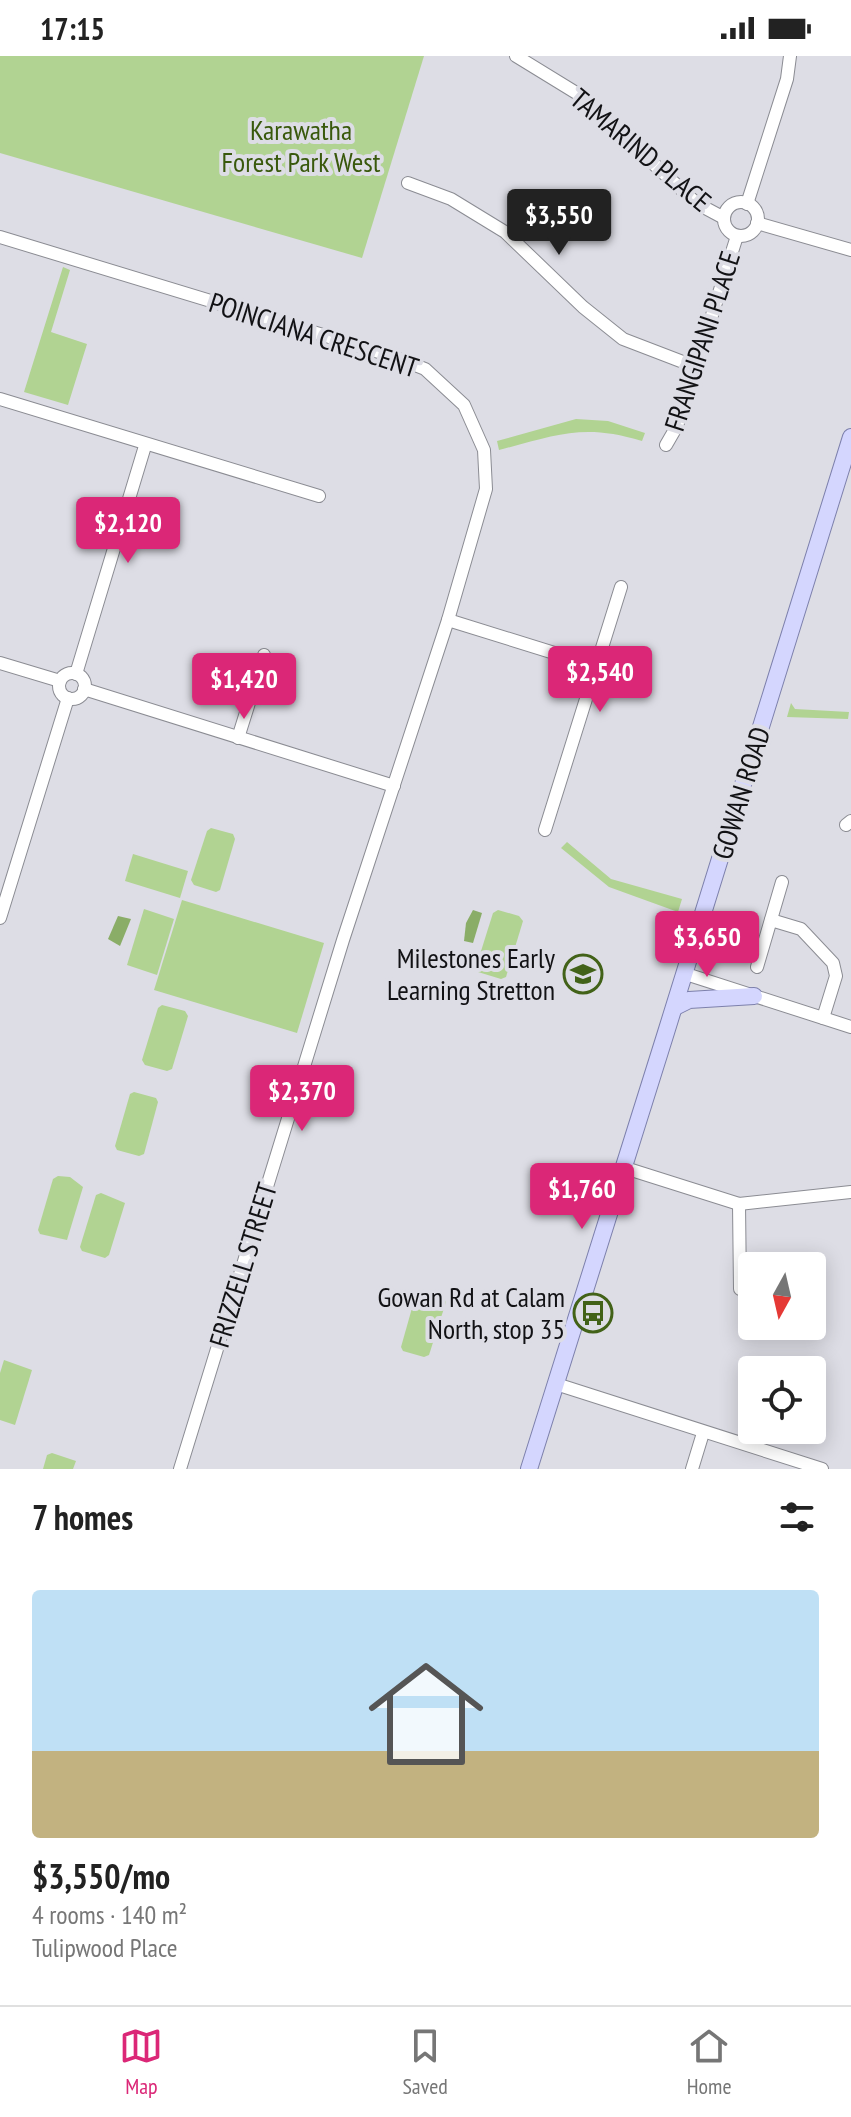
<!DOCTYPE html>
<meta charset="utf-8">
<style>
:root{--surface:#fff;--page:#f2f2f2;--text:#222;--muted:#767676;--line:#e0e0e0;--accent:#db2777}
body{margin:0;font-family:"PT Sans Narrow",sans-serif;background:var(--page);color:var(--text);height:100vh;display:flex;flex-direction:column;font-size:30px;white-space:nowrap}
*{box-sizing:border-box;margin:0}
p{font-size:26px;color:var(--muted)}
.icon{flex:none;width:44px;height:44px;fill:none;stroke:currentColor;stroke-width:2;stroke-linecap:round;stroke-linejoin:round}
.map{position:relative;height:1413px;overflow:hidden}
.details{display:flex;flex-direction:column;background:var(--surface);flex:1}
.details>*{flex:none}
.needle{width:52px;rotate:188deg}
.fabs{position:absolute;left:738px;top:1196px;display:grid;gap:16px}
.fabs a{display:grid;place-items:center;width:88px;height:88px;border-radius:8px;background:var(--surface);box-shadow:0 4px 20px #0003;font-size:40px}
.price{position:absolute;translate:-50% -68px;padding:0 18px;border-radius:8px;background:var(--accent);color:#fff;font-size:26px;line-height:52px;filter:drop-shadow(0 2px 4px #0008)}
.price::after{content:'';position:absolute;left:50%;top:48px;width:24px;height:18px;margin-left:-12px;background:inherit;clip-path:polygon(0 0,100% 0,50% 100%)}
.price.current{background:#222;color:#fff}
ul{padding:0;list-style:none}
li{display:grid;align-content:center;gap:16px;height:424px;padding:0 32px}
li span{display:grid;place-items:center;height:248px;border-radius:8px;color:#555}
li>.icon{margin-inline-start:auto}
span .icon{width:144px;height:144px;fill:#fffc;stroke-width:1}
li b{font-size:34px}
h2{display:flex;justify-content:space-between;align-items:center;height:96px;padding:0 32px;font-size:34px}
.status{display:flex;justify-content:space-between;align-items:center;height:56px;padding:0 40px;background:var(--surface);direction:ltr}
.status svg{height:22px;fill:currentColor}
.tabs{display:flex;justify-content:space-around;align-items:center;height:112px;border-top:2px solid var(--line);background:var(--surface);font-size:22px;color:var(--muted)}
.tabs a{display:grid;justify-items:center;gap:4px}
.tabs .current{color:var(--accent)}
.map>svg:first-child{display:block}
.green{fill:#b1d392}
.water{fill:#8aad67}
.lines{fill:none;stroke-linecap:round;stroke-linejoin:round}
.minor-casing{stroke:#8b8c93;stroke-width:14}
.major-casing{stroke:#7d80ac;stroke-width:18}
.minor{stroke:#fff;stroke-width:12}
.major{stroke:#d4d6fe;stroke-width:16}
.labels{text-anchor:middle;stroke-width:8;stroke-linejoin:round;paint-order:stroke}
.park-label{font-size:28px;fill:#39590c;stroke:#dddde5}
.street-label{font-size:28px;fill:#121215;stroke:#dddde5}
.poi-label{font-size:28px;fill:#121215;stroke:#dddde5;text-anchor:end}
</style>
<div class="status"><b>17:15</b><svg viewBox="0 0 49 12"><path d="M0 12V9h3v3zM5 12V6h3v6zM10 12V3h3v9zM15 12V0h3v12zM26 1h20v11H26zM47 4h2v5h-2z"/></svg></div>
<div class="map">
<svg width="851" height="1413" viewBox="0 0 851 1413">
<rect width="100%" height="100%" fill="#dddde5"/>
<g class="green">
<polygon points="0,0 424,0 362,202 0,97"/>
<polygon points="63,211 70,214 51,276 87,288 68,349 24,336"/>
<path d="M576,363L608,365L645,377L642,385C583,367 557,379 499,394L497,385Z"/>
<polygon points="791,647 795,653 849,656 848,663 787,661"/>
<polygon points="211,772 233,778 235,783 220,834 216,836 194,829 191,824 207,775"/>
<polygon points="567,786 611,823 682,843 678,856 609,831 561,792"/>
<polygon points="133,798 188,815 180,842 125,825"/>
<polygon points="182,844 324,887 297,977 154,934"/>
<polygon points="144,853 174,863 157,919 127,909"/>
<polygon points="498,854 519,860 523,865 506,921 501,923 478,916 476,911 493,857"/>
<polygon points="162,949 185,955 188,960 172,1013 167,1015 145,1009 142,1004 158,952"/>
<polygon points="134,1036 156,1042 158,1046 144,1098 139,1100 117,1094 115,1090 130,1038"/>
<polygon points="58,1120 70,1121 83,1131 67,1184 40,1178 38,1174 53,1123"/>
<polygon points="101,1137 125,1147 109,1199 105,1202 82,1195 80,1191 96,1139"/>
<polygon points="421,1235 443,1241 446,1246 429,1299 424,1301 403,1295 401,1291 416,1238"/>
<polygon points="4,1304 32,1314 15,1369 0,1364 0,1317"/>
<polygon points="52,1397 76,1405 73,1413 43,1413 47,1399"/>
</g>
<g class="water">
<polygon points="473,854 482,857 473,887 464,885 466,867"/>
<polygon points="118,860 131,863 120,890 108,883"/>
</g>
<g class="lines">
<defs>
<g id="minor">
<polyline points="516,0 578,38 696,147 724,162"/>
<polyline points="408,127 451,143 505,176 583,251 623,283 696,311"/>
<circle cx="741" cy="163" r="17"/>
<polyline points="747,148 787,23 790,0"/>
<polyline points="757,167 851,194"/>
<polyline points="0,181 392,300 425,313 464,349 484,394 486,433 448,564 343,884 180,1413"/>
<polyline points="0,343 319,440"/>
<polyline points="666,389 677,370 737,180"/>
<polyline points="448,564 596,610"/>
<polyline points="0,607 60,625"/>
<circle cx="72" cy="630" r="13"/>
<polyline points="76,618 145,390"/>
<polyline points="84,633 394,730"/>
<polyline points="238,682 264,599"/>
<polyline points="846,769 851,765"/>
<polyline points="545,774 621,531"/>
<polyline points="0,862 68,642"/>
<polyline points="771,864 801,873 833,907 836,920 823,962"/>
<polyline points="757,911 782,826"/>
<polyline points="686,918 851,971"/>
<polyline points="622,1111 739,1148 851,1136"/>
<polyline points="739,1148 740,1233"/>
<polyline points="556,1328 822,1413"/>
<polyline points="692,1413 703,1377"/>
</g>
<g id="major">
<polyline points="677,950 689,944 754,940"/>
<path d="M529,1413C637,1069 745,726 851,381"/>
</g>
</defs>
<use href="#minor" class="minor-casing"/>
<use href="#major" class="major-casing"/>
<use href="#minor" class="minor"/>
<use href="#major" class="major"/>
</g>
<defs>
<symbol id="school-ring" viewBox="-11 -11 22 22"><circle r="9.5" fill="#dddde5" stroke="#426218" stroke-width="1.5"/><path d="M0-5L7-2L0 1L-7-2ZM-4 1L0 2.5L4 1V4Q0 6-4 4Z" fill="#426218"/></symbol>
<symbol id="bus-ring" viewBox="-11 -11 22 22"><circle r="9.5" fill="#dddde5" stroke="#426218" stroke-width="1.5"/><path d="M-5-6H5V4H4V6H2V4H-2V6H-4V4H-5ZM-3.5-4V0h7V-4ZM-3.5 1.2v1.5H-2V1.2ZM2 1.2v1.5H3.5V1.2Z" fill="#426218"/></symbol>
</defs>
<g fill-rule="evenodd">
<use href="#school-ring" x="561" y="896" width="44" height="44"/>
<use href="#bus-ring" x="571" y="1235" width="44" height="44"/>
</g>
<g class="labels">
<g class="park-label">
<text x="301" y="84">Karawatha<tspan x="301" dy="32">Forest Park West</tspan></text>
</g>
<g class="street-label">
<text transform="translate(641 94) rotate(40)" y="10">TAMARIND PLACE</text>
<text transform="translate(314 279) rotate(18)" y="10">POINCIANA CRESCENT</text>
<text transform="translate(702 285) rotate(-72)" y="10">FRANGIPANI PLACE</text>
<text transform="translate(741 737) rotate(-73)" y="10">GOWAN ROAD</text>
<text transform="translate(243 1209) rotate(-73)" y="10">FRIZZELL STREET</text>
</g>
<g class="poi-label">
<text x="555" y="912">Milestones Early<tspan x="555" dy="32">Learning Stretton</tspan></text>
<text x="565" y="1251">Gowan Rd at Calam<tspan x="565" dy="32">North, stop 35</tspan></text>
</g>
</g>
</svg>
<div class="fabs">
<a><svg class="needle" viewBox="-14 -14 28 28"><path d="M0-13l5 13h-10z" fill="#e53935"/><path d="M0 13l5-13h-10z" fill="#767676"/></svg></a>
<a><svg class="icon" aria-label="locate" viewBox="0 0 24 24"><circle cx="12" cy="12" r="6"/><path d="M12 2v4M12 18v4M2 12h4M18 12h4"/></svg></a>
</div>
<b class="price current" style="left:559px;top:201px">$3,550</b>
<b class="price" style="left:128px;top:509px">$2,120</b>
<b class="price" style="left:600px;top:658px">$2,540</b>
<b class="price" style="left:244px;top:665px">$1,420</b>
<b class="price" style="left:707px;top:923px">$3,650</b>
<b class="price" style="left:302px;top:1077px">$2,370</b>
<b class="price" style="left:582px;top:1175px">$1,760</b>
</div>
<section class="details">
<h2>7 homes<svg class="icon" aria-label="filters" viewBox="0 0 24 24"><path d="M4 7h16M4 17h16"/><circle cx="9" cy="7" r="2"/><circle cx="15" cy="17" r="2"/></svg></h2>
<ul>
<li><span style="background:linear-gradient(#bfe0f5 65%,#c2b280 0)"><svg class="icon" aria-label="home" viewBox="0 0 24 24"><path d="M3 11l9-7 9 7M6 9v11h12V9"/></svg></span><div><b>$3,550/mo</b><p>4 rooms · 140 m²</p><p>Tulipwood Place</p></div></li>
</ul>
</section>
<nav class="tabs">
<a class="current"><svg class="icon" aria-label="map" viewBox="0 0 24 24"><path d="M3 6l6-2 6 2 6-2v14l-6 2-6-2-6 2zM9 4v14M15 6v14"/></svg>Map</a>
<a><svg class="icon" aria-label="saved" viewBox="0 0 24 24"><path d="M7 4h10v16l-5-4-5 4z"/></svg>Saved</a>
<a><svg class="icon" aria-label="home" viewBox="0 0 24 24"><path d="M3 11l9-7 9 7M6 9v11h12V9"/></svg>Home</a>
</nav>
